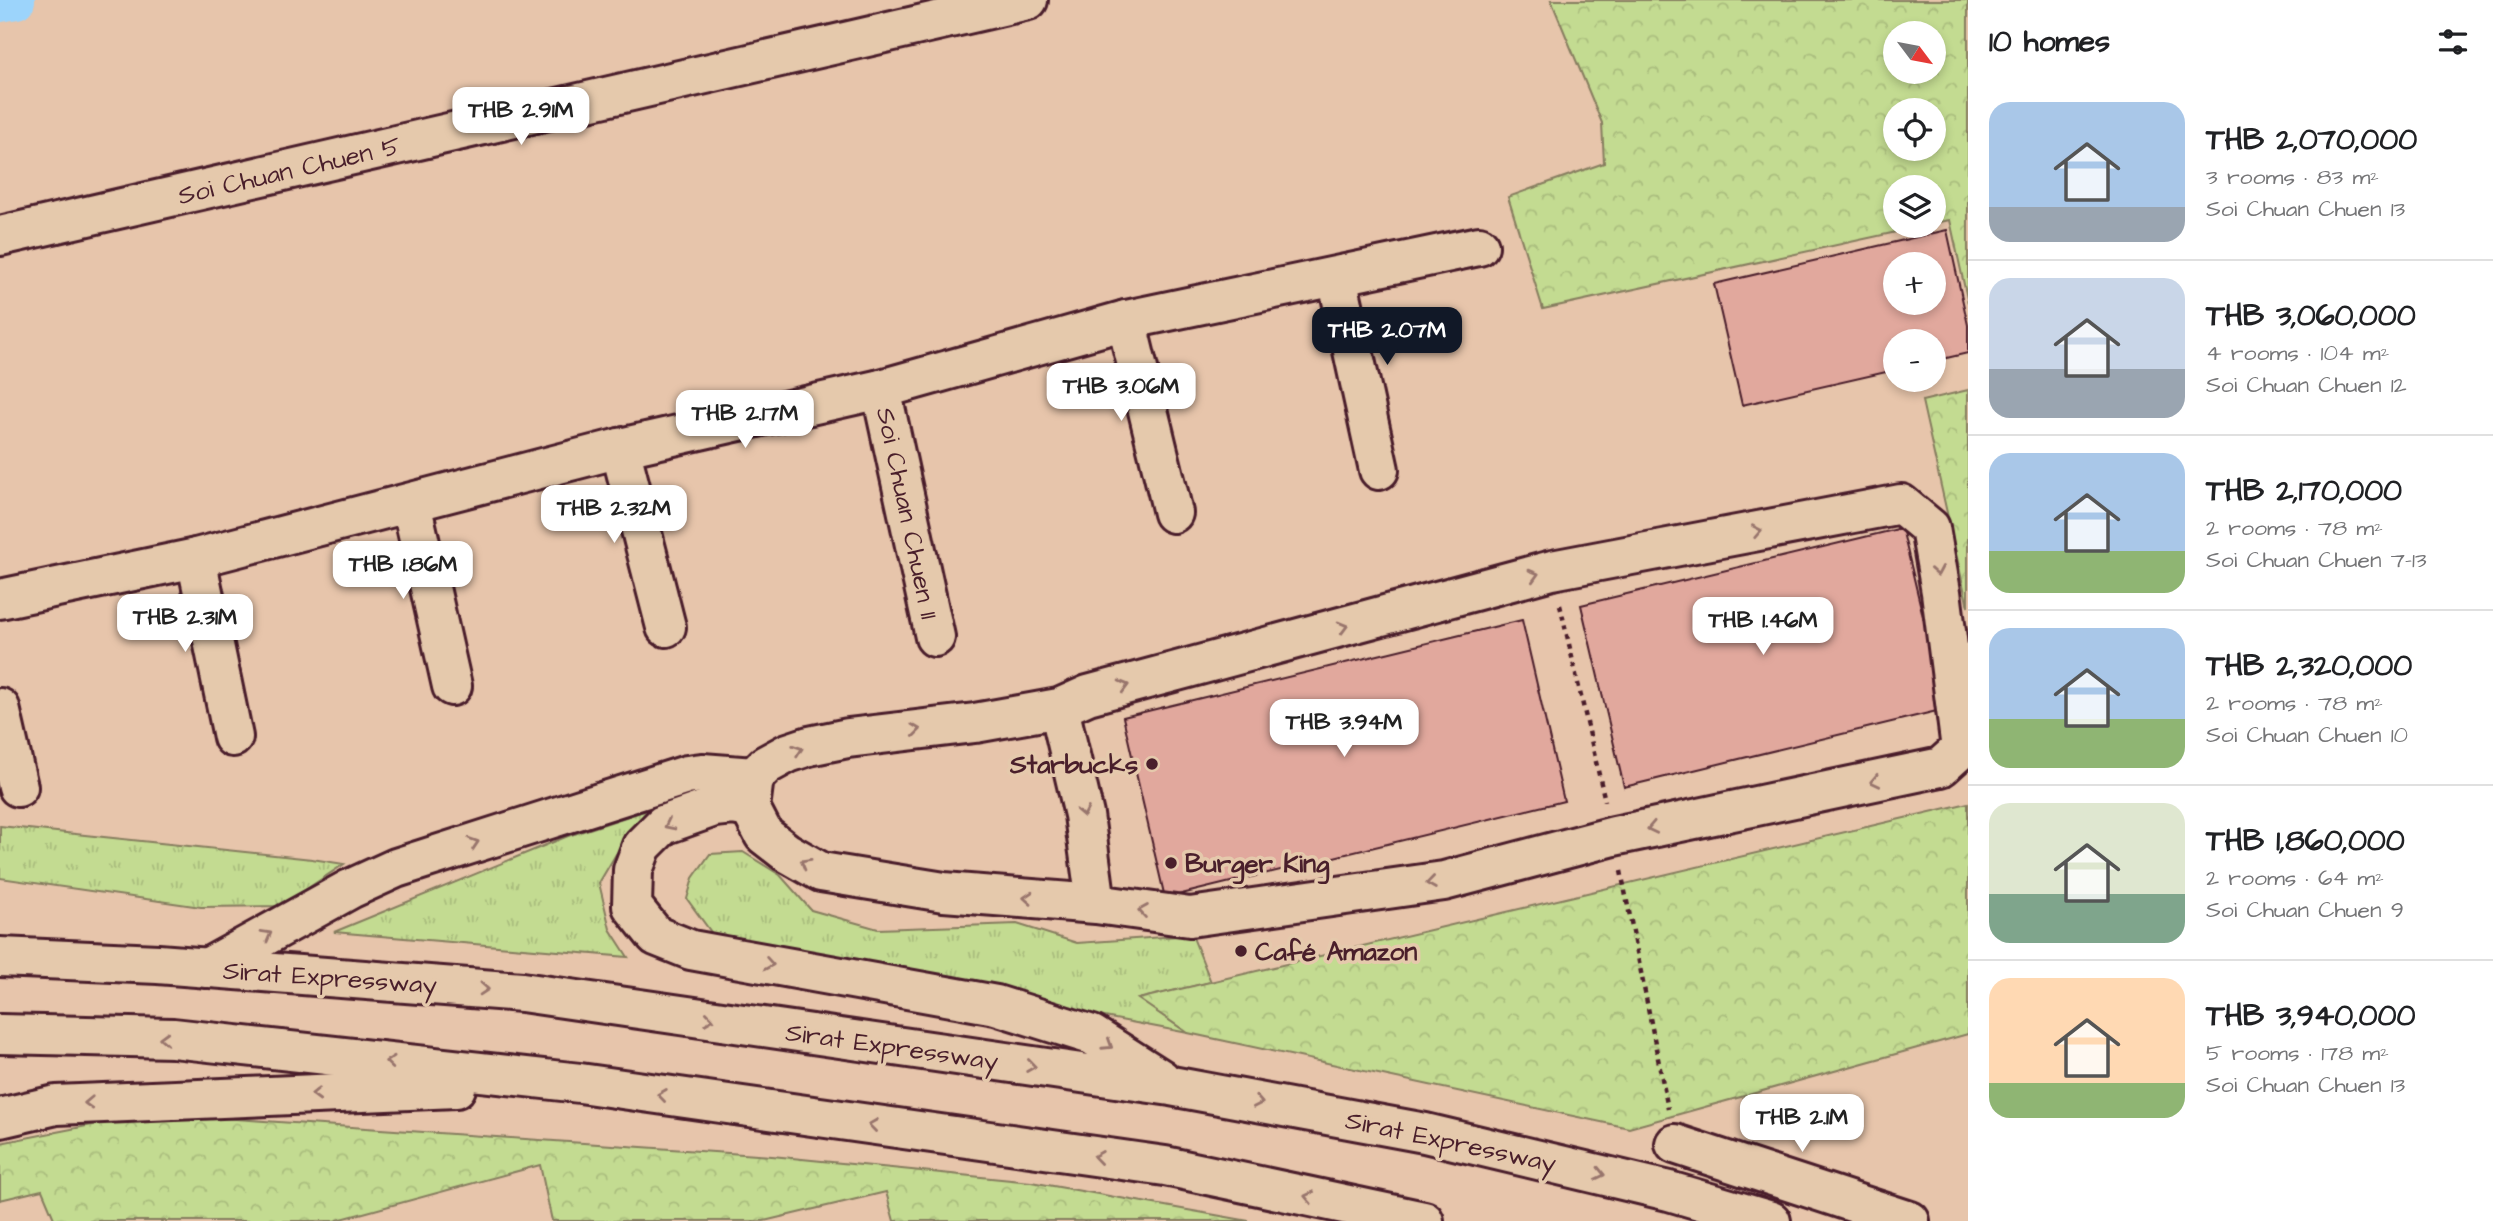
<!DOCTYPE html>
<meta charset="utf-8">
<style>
:root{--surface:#fff;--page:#f2f2f2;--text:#202124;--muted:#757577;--line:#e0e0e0;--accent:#111827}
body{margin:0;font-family:"Architects Daughter",sans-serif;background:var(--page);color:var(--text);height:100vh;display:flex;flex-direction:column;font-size:26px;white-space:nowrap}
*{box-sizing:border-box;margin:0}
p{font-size:23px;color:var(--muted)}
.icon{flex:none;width:38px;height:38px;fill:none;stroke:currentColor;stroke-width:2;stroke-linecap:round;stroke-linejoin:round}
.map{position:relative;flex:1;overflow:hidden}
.sheet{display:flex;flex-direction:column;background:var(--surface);width:525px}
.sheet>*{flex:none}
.needle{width:46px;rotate:122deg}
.tools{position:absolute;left:1883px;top:21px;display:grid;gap:14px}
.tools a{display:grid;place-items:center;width:63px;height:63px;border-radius:50%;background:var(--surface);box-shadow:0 4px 10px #0003;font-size:35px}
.price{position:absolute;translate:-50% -60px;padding:0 16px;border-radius:14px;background:#fff;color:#222;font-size:23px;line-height:46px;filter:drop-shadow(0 2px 4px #0008)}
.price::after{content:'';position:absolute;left:50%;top:42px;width:21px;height:16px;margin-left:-10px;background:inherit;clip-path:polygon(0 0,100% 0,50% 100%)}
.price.on{background:var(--accent);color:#fff}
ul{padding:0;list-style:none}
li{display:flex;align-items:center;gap:21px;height:175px;padding:0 21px}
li+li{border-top:2px solid var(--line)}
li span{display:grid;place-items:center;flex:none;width:196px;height:140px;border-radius:21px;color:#555}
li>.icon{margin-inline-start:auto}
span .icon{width:84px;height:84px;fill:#fffc;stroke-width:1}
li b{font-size:30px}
h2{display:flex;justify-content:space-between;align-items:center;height:84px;padding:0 21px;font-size:30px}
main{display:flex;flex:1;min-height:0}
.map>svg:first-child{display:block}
.grass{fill:url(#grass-tufts);stroke:#867d5e;stroke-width:2}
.forest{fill:url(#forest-crowns);stroke:#867d5e;stroke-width:2;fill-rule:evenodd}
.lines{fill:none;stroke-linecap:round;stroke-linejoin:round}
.canal{stroke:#9cd4fb;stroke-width:38}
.building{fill:#e1a89d;stroke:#4a1f2b;stroke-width:2;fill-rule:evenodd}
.minor-casing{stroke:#4a1f2b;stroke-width:44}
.highway-casing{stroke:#4a1f2b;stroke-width:44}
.path{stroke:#4a1f2b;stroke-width:4.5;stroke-dasharray:5 5;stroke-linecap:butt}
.minor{stroke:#e5c9ac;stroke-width:38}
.highway{stroke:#e5c9ac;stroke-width:38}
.oneway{stroke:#98746c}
.poi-dot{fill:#4a1f2b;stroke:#e5c9ac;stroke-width:2.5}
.labels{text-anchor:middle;stroke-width:7;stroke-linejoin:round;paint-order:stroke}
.street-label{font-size:26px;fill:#4a1f2b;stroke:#e5c9ac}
.poi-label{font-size:26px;font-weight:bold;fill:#4a1f2b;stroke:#e5c9ac;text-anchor:start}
</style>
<main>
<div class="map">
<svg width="1968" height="1221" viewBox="0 0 1968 1221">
<defs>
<pattern id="grass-tufts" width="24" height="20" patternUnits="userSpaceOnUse" patternTransform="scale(1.75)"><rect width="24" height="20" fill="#c3db91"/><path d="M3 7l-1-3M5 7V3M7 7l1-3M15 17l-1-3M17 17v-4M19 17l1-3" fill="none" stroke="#a9bc7d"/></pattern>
<pattern id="forest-crowns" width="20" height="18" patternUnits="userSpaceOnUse" patternTransform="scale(1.75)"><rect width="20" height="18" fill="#c3db91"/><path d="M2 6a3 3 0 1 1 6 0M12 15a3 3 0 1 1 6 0" fill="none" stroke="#a9bc7d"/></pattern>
</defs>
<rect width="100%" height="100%" fill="#e7c5ab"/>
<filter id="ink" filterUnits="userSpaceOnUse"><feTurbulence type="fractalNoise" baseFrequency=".0143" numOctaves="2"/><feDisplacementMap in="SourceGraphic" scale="14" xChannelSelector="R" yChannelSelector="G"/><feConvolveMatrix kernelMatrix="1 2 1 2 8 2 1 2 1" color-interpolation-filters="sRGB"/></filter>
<g filter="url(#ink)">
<g class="grass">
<polygon points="653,808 616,854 599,883 610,929 628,957 334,932 568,836"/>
<polygon points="0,826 312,859 344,864 281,906 201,907 0,878"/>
<polygon points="743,852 780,875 811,910 878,929 1017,924 1077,943 1192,935 1211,982 1139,999 1188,1033 719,943 687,899 693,878 710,854"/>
</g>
<g class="forest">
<path d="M1551,0H1968V303L1950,220L1934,223V187H1895V226H1924L1543,309L1508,197L1604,163L1602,123ZM1895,33H1934V72H1895ZM1895,110H1934V149H1895Z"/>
<polygon points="1968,390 1968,607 1922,401"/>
<polygon points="1968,803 1968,1034 1629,1128 1188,1033 1138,999"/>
<polygon points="222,1118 772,1156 1031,1182 1249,1221 894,1221 886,1192 764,1221 552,1221 540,1165 334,1221 55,1221 42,1190 0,1200 0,1143 102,1123"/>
</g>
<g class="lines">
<polyline class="canal" points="0,3 16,0"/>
</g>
<g class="building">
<path d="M1947,230L1968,325V353L1934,361V341H1895V370L1742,405L1714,284ZM1895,264H1934V303H1895Z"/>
<polygon points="1902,528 1945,709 1624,787 1581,605"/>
<polygon points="1522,620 1564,801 1165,898 1123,717"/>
</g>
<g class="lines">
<defs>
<g id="minor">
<polyline points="0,236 1028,0"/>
<polyline points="1337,277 1379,470"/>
<polyline points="1126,320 1173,513"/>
<polyline points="881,389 935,637"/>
<polyline points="620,448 666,627"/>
<polyline points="411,503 452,686"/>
<polyline points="196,558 233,737"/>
<polyline points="0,599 196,558 620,448 881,389 1126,320 1479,246"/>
<polyline points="0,708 18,787"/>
<polyline points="1059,708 1088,695 1552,570 1901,504 1930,528 1941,592 1961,749 1941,767 1614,836 1444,881 1190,917 1096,904 944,892 821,872 786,852 764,835 750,808 754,777 766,765 788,753 809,746 848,738 975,723 1059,708 1084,815 1096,904"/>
<polyline points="207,968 350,889 396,868 687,775 702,773 754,777"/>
<polyline points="1675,1144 1910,1221"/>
</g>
<g id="highway">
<polyline points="750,808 733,805 714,807 663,825 642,846 633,870 632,906 656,936 691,950 996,1005 1092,1035 1161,1079"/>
<polyline points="0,957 158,964 522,992 1171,1086 1425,1133 1669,1191 1771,1221"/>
<polyline points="0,1034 173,1038 580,1083 1165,1166 1424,1221"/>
<polyline points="0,1118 56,1105 456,1088"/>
</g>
</defs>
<use href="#minor" class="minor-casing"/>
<use href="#highway" class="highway-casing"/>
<g class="path">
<polyline points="1560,605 1605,801"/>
<polyline points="1621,871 1668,1109"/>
</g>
<use href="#minor" class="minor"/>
<use href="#highway" class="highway"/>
</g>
<defs><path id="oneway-chevron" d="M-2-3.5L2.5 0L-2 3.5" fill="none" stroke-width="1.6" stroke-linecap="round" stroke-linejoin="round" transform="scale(1.75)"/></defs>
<g class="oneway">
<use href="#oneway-chevron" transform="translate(1757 531) rotate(-11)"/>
<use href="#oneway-chevron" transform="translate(1937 571) rotate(80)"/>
<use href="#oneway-chevron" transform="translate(1534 575) rotate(-16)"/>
<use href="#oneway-chevron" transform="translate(1343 627) rotate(-15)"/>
<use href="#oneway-chevron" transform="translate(1124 686) rotate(-15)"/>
<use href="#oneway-chevron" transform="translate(916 730) rotate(-7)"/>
<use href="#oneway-chevron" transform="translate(798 750) rotate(-19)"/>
<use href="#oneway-chevron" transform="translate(1875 781) rotate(168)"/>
<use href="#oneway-chevron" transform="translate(1083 812) rotate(79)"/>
<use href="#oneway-chevron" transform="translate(669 825) rotate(154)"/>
<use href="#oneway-chevron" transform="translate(1652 828) rotate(168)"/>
<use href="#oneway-chevron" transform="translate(474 843) rotate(-18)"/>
<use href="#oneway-chevron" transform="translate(805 863) rotate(-150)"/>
<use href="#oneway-chevron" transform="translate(1431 883) rotate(172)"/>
<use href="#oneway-chevron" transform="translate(1028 898) rotate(-176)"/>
<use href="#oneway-chevron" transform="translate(1143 911) rotate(-171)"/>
<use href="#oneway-chevron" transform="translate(267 935) rotate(-29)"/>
<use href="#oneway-chevron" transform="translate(769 964) rotate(10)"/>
<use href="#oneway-chevron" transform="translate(484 989) rotate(4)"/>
<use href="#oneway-chevron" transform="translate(709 1019) rotate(8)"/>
<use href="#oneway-chevron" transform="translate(164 1038) rotate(-178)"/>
<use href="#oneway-chevron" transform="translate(1108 1045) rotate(33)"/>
<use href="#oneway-chevron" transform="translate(390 1062) rotate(-174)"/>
<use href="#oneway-chevron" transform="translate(1031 1066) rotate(8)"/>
<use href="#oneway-chevron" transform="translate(316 1094) rotate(178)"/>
<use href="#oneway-chevron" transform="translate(662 1095) rotate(-172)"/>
<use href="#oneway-chevron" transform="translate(1258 1102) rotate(11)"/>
<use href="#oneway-chevron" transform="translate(89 1103) rotate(178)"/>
<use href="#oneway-chevron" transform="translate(873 1125) rotate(-172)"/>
<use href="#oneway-chevron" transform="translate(1098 1157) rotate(-172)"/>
<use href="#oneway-chevron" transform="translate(1600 1174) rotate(13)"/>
<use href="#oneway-chevron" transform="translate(1309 1197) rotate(-168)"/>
</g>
</g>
<g class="poi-dot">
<circle cx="1152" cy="764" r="7"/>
<circle cx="1171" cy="863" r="7"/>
<circle cx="1241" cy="951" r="7"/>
</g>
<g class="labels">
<g class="street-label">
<text transform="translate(289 170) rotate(-13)" y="9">Soi Chuan Chuen 5</text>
<text transform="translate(908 513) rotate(78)" y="9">Soi Chuan Chuen 11</text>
<text transform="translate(330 977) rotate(4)" y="9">Sirat Expressway</text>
<text transform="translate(892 1046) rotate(8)" y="9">Sirat Expressway</text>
<text transform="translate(1451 1141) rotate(12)" y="9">Sirat Expressway</text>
</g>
<g class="poi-label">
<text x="1138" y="773" text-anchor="end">Starbucks</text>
<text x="1185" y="872">Burger King</text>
<text x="1255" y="960">Café Amazon</text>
</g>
</g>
</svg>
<div class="tools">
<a><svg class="needle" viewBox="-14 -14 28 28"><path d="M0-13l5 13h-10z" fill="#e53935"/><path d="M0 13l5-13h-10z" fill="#757577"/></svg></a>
<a><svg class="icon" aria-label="locate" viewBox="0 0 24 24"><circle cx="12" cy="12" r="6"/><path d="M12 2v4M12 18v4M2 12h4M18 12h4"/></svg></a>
<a><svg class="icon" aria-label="layers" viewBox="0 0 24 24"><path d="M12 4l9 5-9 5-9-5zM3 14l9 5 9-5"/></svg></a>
<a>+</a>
<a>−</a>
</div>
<b class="price" style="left:521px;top:147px">THB 2.91M</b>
<b class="price on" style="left:1387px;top:367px">THB 2.07M</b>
<b class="price" style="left:1121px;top:423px">THB 3.06M</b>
<b class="price" style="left:745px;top:450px">THB 2.17M</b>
<b class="price" style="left:614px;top:545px">THB 2.32M</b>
<b class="price" style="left:403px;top:601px">THB 1.86M</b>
<b class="price" style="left:185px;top:654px">THB 2.31M</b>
<b class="price" style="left:1763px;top:657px">THB 1.46M</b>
<b class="price" style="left:1344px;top:759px">THB 3.94M</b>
<b class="price" style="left:1802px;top:1154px">THB 2.1M</b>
</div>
<section class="sheet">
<h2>10 homes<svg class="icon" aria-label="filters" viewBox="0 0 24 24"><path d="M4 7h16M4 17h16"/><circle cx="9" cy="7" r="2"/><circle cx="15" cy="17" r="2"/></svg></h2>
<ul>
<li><span style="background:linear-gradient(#a9c7e8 75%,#9aa5b1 0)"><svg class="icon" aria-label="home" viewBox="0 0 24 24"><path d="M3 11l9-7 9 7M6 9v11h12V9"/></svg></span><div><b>THB 2,070,000</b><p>3 rooms · 83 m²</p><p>Soi Chuan Chuen 13</p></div></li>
<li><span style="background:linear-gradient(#c9d6e8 65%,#9aa5b1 0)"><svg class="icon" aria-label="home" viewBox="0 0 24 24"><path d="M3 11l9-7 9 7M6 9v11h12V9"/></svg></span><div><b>THB 3,060,000</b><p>4 rooms · 104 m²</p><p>Soi Chuan Chuen 12</p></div></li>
<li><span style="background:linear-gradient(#a9c7e8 70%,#8fb573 0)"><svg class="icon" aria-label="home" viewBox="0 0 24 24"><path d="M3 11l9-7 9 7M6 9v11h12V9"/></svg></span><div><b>THB 2,170,000</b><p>2 rooms · 78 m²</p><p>Soi Chuan Chuen 7-13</p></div></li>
<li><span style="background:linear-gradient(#a9c7e8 65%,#8fb573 0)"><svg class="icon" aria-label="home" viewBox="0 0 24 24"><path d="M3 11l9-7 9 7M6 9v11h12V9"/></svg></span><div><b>THB 2,320,000</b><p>2 rooms · 78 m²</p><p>Soi Chuan Chuen 10</p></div></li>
<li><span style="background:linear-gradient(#dfe7d0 65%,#7fa58c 0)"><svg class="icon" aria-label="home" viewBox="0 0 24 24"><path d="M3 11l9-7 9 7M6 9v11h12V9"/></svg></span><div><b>THB 1,860,000</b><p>2 rooms · 64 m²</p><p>Soi Chuan Chuen 9</p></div></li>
<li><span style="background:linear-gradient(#ffd9b3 75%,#8fb573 0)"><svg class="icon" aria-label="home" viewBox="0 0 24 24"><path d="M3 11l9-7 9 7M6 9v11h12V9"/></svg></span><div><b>THB 3,940,000</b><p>5 rooms · 178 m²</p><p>Soi Chuan Chuen 13</p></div></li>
</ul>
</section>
</main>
